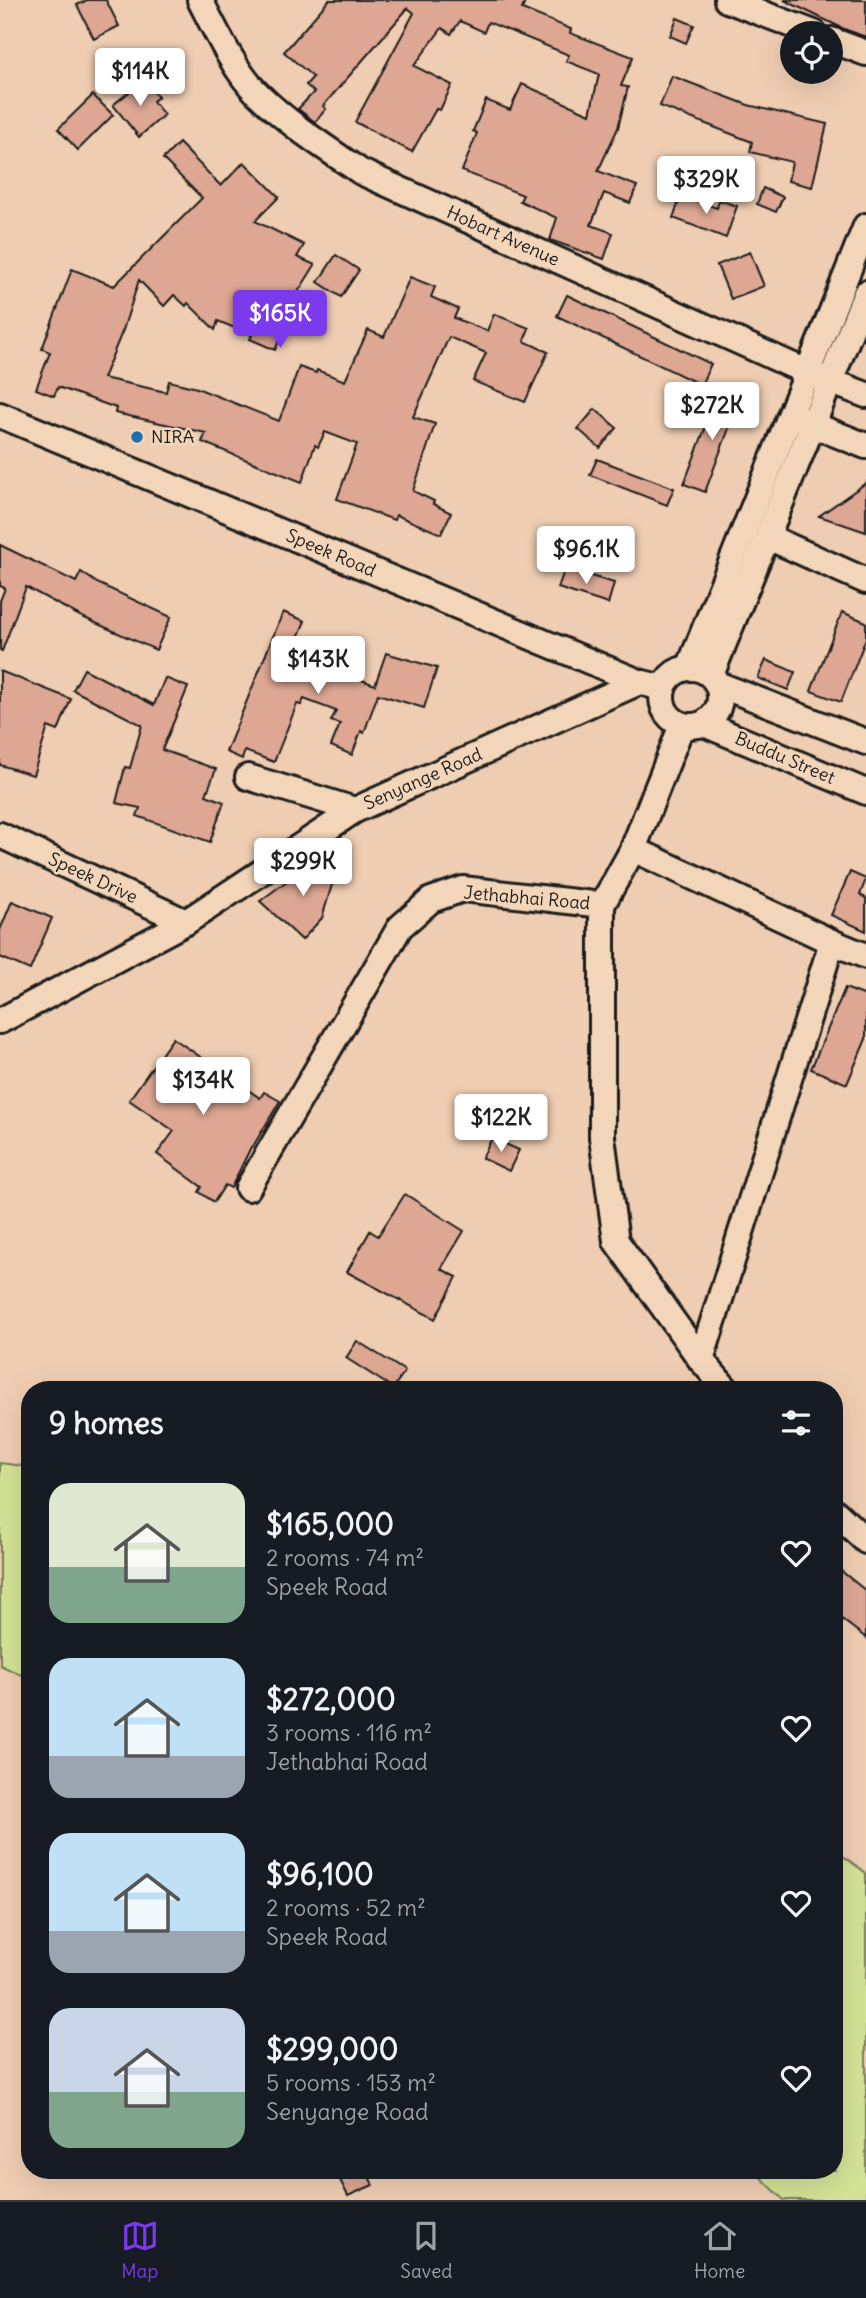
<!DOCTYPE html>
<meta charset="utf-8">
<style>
:root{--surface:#171b24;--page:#242831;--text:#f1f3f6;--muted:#9ea1a6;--line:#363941;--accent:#7c3aed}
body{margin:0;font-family:Delius,sans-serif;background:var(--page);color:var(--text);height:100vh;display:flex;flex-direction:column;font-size:26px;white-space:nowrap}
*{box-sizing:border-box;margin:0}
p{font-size:23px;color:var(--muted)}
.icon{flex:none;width:38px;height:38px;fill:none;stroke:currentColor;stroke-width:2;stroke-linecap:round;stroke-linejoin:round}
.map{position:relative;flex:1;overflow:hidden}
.details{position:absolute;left:21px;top:1381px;width:822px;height:798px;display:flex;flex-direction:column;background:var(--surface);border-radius:28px;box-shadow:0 7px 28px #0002}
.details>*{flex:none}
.fabs{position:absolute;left:780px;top:21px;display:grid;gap:14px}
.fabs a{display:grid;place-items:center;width:63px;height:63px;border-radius:50%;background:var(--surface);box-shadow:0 7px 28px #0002;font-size:35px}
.price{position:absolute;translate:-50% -60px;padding:0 16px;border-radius:7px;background:#fff;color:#222;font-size:23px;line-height:46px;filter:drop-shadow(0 2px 4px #0008)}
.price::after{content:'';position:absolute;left:50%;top:42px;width:21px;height:16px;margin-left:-10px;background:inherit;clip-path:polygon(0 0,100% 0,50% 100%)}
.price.on{background:var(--accent);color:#fff}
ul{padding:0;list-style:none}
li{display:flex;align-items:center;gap:21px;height:175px;padding:0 28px}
li span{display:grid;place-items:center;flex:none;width:196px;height:140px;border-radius:21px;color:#555}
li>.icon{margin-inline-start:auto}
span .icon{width:84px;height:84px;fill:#fffc;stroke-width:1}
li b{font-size:30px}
h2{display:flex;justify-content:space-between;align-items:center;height:84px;padding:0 28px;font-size:30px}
.menu{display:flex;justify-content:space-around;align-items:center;height:98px;border-top:2px solid var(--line);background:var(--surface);font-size:19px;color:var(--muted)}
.menu a{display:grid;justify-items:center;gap:4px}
.menu .on{color:var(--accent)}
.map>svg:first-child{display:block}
.green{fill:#d3e295;stroke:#787f58;stroke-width:2}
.building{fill:#dda794;stroke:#1c1c1c;stroke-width:2}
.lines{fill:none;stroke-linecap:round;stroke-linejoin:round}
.street-casing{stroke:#1c1c1c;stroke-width:30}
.street{stroke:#f3d6b9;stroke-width:24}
.poi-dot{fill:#1f6fb2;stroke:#f3d6b9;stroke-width:2.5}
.labels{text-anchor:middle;stroke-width:5;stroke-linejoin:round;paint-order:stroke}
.street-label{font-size:18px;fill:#1c1c1c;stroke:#f3d6b9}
.poi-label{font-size:18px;fill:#1c1c1c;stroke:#f3d6b9;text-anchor:start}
</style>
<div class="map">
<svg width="866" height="2200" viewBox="0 0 866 2200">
<rect width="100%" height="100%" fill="#efcdb2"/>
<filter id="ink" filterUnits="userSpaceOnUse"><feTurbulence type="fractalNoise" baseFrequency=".0143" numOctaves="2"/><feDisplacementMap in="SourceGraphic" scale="14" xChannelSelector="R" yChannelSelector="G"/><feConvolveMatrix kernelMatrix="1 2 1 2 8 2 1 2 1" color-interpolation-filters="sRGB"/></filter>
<g filter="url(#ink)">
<g class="green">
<polygon points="0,1463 30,1467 30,1679 0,1665"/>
<polygon points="835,1850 866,1873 866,2200 784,2200 753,2170 835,2170"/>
</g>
<g class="building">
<polygon points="87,0 106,0 119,26 94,39 77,5"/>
<polygon points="329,0 526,0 522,9 571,29 570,33 633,57 621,86 628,87 618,128 598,171 637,186 630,203 604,193 591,225 613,233 604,259 550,240 557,218 520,201 523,195 462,171 477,133 473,131 486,100 510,110 522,84 590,114 599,74 566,61 569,55 488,22 484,32 460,21 451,34 442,28 414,66 452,85 440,110 436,109 412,152 355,122 414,13 408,8 323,106 326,109 315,122 298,109 314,92 306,85 313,77 284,52"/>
<polygon points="784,0 866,0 866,37 844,29"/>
<polygon points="677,18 694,25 686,43 670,36"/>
<polygon points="672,76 748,105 827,124 812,187 788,181 792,162 750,152 752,142 660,106"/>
<polygon points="144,80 158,97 153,101 164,115 139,137 113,105"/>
<polygon points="93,95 113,115 78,150 58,129"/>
<polygon points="179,143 221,186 244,162 279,197 255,221 304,245 297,257 315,265 283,316 290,319 275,350 250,339 252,335 218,321 215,330 188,303 186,306 174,295 164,306 139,280 123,330 103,378 166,392 169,381 197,388 279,421 299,367 316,373 317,370 345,381 368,330 384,337 410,277 435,287 431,297 458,309 454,318 487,331 494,314 529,328 524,341 548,352 525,402 473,381 486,353 449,337 413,417 435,424 413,491 434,501 433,504 451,513 441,534 396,515 394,520 337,499 357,444 325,432 318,447 315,445 302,482 202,442 206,433 115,413 116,408 58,387 54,396 36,389 50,352 42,349 72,269 114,286 202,198 163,159"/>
<polygon points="763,188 783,197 776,212 757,204"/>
<polygon points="681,196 717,208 719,200 737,206 726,238 673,218"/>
<polygon points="750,252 764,286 731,299 717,265"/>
<polygon points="336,255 359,270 341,297 318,282"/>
<polygon points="567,295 711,364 701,385 557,316"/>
<polygon points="719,392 740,399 705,492 684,484"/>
<polygon points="595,409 617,428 600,448 578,429"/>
<polygon points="597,459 674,488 667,505 590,475"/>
<polygon points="866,483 866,532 819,516"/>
<polygon points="0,545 76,582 81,572 97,583 171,617 156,650 80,616 26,587 2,651 0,650 0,601 5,588 0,586"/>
<polygon points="565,568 614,583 608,604 558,588"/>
<polygon points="283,612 305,621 291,654 301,658 298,666 340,681 343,673 375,685 386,653 437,668 424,708 378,694 364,733 361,731 352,755 331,746 340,724 331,721 336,711 304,699 301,705 297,704 274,762 245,751 242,759 226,752"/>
<polygon points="842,612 866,622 866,638 841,702 811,691"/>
<polygon points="766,660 795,672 788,690 758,678"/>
<polygon points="84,669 154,705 165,678 188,687 162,750 216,769 206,795 224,802 210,842 137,816 140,808 116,803 125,767 130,768 142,725 73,690"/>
<polygon points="0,671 71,699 58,731 48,727 33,775 0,765"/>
<polygon points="322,855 329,866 337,868 322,918 302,940 260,901"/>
<polygon points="850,872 866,879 860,895 866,898 866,931 831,915"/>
<polygon points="12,901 52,918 30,970 0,957 0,930"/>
<polygon points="845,988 866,996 866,1039 847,1084 811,1069"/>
<polygon points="173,1038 260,1098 264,1092 280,1101 252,1148 251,1147 231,1188 225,1185 214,1202 199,1192 202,1187 157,1154 174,1131 129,1100"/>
<polygon points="492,1138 519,1150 509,1171 482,1158"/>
<polygon points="405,1194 464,1231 441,1269 457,1277 435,1319 347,1272 370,1231 378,1236"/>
<polygon points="357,1341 405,1371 393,1388 346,1358"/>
<polygon points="835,1566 866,1591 866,1638 835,1614"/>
<polygon points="356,2170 366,2170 373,2185 348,2196 339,2178"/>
</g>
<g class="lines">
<defs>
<g id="street">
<path d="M200,0C214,27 235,72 257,93C288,124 326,148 361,172L809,373L866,395"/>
<polyline points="727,0 814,33"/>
<polyline points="831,40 866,53"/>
<polyline points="0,415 639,682 663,688"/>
<polyline points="798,419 866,446"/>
<polyline points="768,537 866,581"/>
<circle cx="691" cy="697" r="29"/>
<polyline points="689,668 866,226"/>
<polyline points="711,675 866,293"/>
<polyline points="717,684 866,742"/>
<polyline points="704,724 866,792"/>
<polyline points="682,725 633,849 602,905 602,1137 616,1241 701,1360 727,1390"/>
<polyline points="248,777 355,810"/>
<polyline points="0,835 186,922"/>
<polyline points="633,849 832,942 866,956"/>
<polyline points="0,1021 186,922 355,810 639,682"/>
<polyline points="248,1188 400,927 431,900 463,889 602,905"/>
<polyline points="701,1360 832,942"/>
<polyline points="835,1512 866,1541"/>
</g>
</defs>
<use href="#street" class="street-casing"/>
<use href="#street" class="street"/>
</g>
</g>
<circle class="poi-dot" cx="137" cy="437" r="7"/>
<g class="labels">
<g class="street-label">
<text transform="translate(503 236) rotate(24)" y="6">Hobart Avenue</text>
<text transform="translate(331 553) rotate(23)" y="6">Speek Road</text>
<text transform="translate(785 758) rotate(23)" y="6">Buddu Street</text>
<text transform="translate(423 779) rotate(-24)" y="6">Senyange Road</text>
<text transform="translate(93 878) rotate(25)" y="6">Speek Drive</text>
<text transform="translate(527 898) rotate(5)" y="6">Jethabhai Road</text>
</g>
<g class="poi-label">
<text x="151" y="443">NIRA</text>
</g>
</g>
</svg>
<div class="fabs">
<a><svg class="icon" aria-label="locate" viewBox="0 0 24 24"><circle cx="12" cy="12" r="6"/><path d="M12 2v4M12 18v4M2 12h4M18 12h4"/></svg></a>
</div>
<b class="price" style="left:140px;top:108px">$114K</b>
<b class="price" style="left:706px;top:216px">$329K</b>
<b class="price on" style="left:280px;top:350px">$165K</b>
<b class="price" style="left:712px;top:442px">$272K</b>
<b class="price" style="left:586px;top:586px">$96.1K</b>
<b class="price" style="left:318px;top:696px">$143K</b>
<b class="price" style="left:303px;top:898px">$299K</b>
<b class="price" style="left:203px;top:1117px">$134K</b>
<b class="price" style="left:501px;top:1154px">$122K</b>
<section class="details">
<h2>9 homes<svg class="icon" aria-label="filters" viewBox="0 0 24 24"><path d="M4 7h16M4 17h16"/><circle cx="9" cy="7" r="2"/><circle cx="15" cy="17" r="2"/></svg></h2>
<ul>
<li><span style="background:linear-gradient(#dfe7d0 60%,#7fa58c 0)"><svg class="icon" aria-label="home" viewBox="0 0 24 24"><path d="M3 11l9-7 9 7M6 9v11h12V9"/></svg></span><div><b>$165,000</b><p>2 rooms · 74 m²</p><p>Speek Road</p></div><svg class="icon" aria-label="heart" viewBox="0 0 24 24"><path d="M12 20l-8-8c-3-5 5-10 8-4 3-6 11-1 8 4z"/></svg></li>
<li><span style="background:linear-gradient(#bfe0f5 70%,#9aa5b1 0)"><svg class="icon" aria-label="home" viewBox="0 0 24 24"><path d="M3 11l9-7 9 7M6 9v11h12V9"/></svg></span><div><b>$272,000</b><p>3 rooms · 116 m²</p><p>Jethabhai Road</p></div><svg class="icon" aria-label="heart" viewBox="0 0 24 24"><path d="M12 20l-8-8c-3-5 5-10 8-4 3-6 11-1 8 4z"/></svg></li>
<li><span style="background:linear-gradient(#bfe0f5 70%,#9aa5b1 0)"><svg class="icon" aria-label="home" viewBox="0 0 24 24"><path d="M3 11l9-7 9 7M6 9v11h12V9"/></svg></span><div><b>$96,100</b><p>2 rooms · 52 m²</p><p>Speek Road</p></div><svg class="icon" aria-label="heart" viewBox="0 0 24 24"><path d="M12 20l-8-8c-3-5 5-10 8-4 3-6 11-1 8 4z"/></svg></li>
<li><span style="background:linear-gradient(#c9d6e8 60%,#7fa58c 0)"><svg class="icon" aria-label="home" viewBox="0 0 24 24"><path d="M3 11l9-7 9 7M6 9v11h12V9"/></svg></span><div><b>$299,000</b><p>5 rooms · 153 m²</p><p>Senyange Road</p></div><svg class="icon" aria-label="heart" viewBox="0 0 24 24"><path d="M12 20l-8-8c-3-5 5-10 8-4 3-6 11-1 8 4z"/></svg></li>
</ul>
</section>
</div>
<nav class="menu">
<a class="on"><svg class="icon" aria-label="map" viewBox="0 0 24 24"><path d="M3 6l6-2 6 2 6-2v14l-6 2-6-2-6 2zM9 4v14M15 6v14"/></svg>Map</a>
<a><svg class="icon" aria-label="saved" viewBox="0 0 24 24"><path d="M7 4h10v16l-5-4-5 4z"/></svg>Saved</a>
<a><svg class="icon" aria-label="home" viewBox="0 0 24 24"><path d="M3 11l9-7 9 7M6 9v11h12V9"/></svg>Home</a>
</nav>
